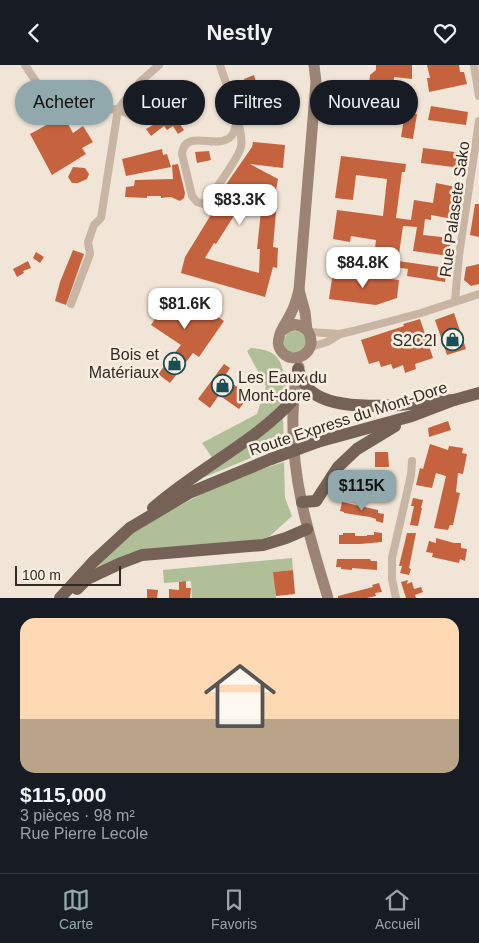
<!DOCTYPE html>
<html lang="fr">
<meta charset="utf-8">
<style>
:root{--surface:#171b24;--page:#242831;--text:#f1f3f6;--muted:#9ea1a6;--line:#363941;--accent:#91a9ad}
body{margin:0;font-family:Arial,sans-serif;background:var(--page);color:var(--text);height:100vh;display:flex;flex-direction:column;font-size:19px;white-space:nowrap}
*{box-sizing:border-box;margin:0}
p{font-size:16px;color:var(--muted)}
.icon{flex:none;width:28px;height:28px;fill:none;stroke:currentColor;stroke-width:2;stroke-linecap:round;stroke-linejoin:round}
.map{position:relative;height:533px;overflow:hidden}
.panel{display:flex;flex-direction:column;background:var(--surface);flex:1}
.panel>*{flex:none}
.banner{position:absolute;left:15px;top:15px;width:450px;height:45px;display:flex;gap:10px}
.scale{position:absolute;left:15px;bottom:12px;width:106px;box-sizing:border-box;padding-left:5px;border:2px solid #332a25;border-top:0;font-size:14px;line-height:18px;white-space:nowrap;color:#332a25;-webkit-text-stroke:4px #f8efe2;paint-order:stroke}
.price{position:absolute;translate:-50% -42px;padding:0 11px;border-radius:10px;background:#fff;color:#222;font-size:16px;line-height:32px;filter:drop-shadow(0 1px 2px #0008)}
.price::after{content:'';position:absolute;left:50%;top:30px;width:15px;height:11px;margin-left:-8px;background:inherit;clip-path:polygon(0 0,100% 0,50% 100%)}
.price.active{background:var(--accent);color:#111}
ul{padding:0;list-style:none}
li{display:grid;align-content:center;gap:10px;height:265px;padding:0 20px}
li+li{border-top:1px solid var(--line)}
li span{display:grid;place-items:center;height:155px;border-radius:15px;color:#555}
li>.icon{margin-inline-start:auto}
span .icon{width:90px;height:90px;fill:#fffc;stroke-width:1}
li b{font-size:21px}
.tag{padding:0 18px;border-radius:22px;background:var(--surface);box-shadow:0 1px 4px #0004;font-size:18px;line-height:45px}
.tag.active{background:var(--accent);color:#111}
header{display:flex;justify-content:space-between;align-items:center;height:65px;padding:0 20px;background:var(--surface);font-size:22px;font-weight:700}
.menu{display:flex;justify-content:space-around;align-items:center;height:70px;border-top:1px solid var(--line);background:var(--surface);font-size:14px;color:var(--muted)}
.menu a{display:grid;justify-items:center;gap:2px}
.menu .active{color:var(--accent)}
.map>svg:first-child{display:block}
.green{fill:#b0bf97}
.building{fill:#c6633f}
.lines{fill:none;stroke-linecap:round;stroke-linejoin:round}
.minor{stroke:#c8b5a3;stroke-width:8}
.secondary{stroke:#9b8474;stroke-width:11}
.primary{stroke:#756156;stroke-width:12}
.primary-bridge{stroke:#756156;stroke-width:12}
.labels{text-anchor:middle;stroke-width:5;stroke-linejoin:round;paint-order:stroke}
.street-label{font-size:16px;fill:#332a25;stroke:#f8efe2}
.poi-label{font-size:16px;fill:#332a25;stroke:#f8efe2;text-anchor:end}
</style>
<header><svg class="icon" aria-label="back" viewBox="0 0 24 24"><path d="M15 5l-7 7 7 7"/></svg>Nestly<svg class="icon" aria-label="heart" viewBox="0 0 24 24"><path d="M12 20l-8-8c-3-5 5-10 8-4 3-6 11-1 8 4z"/></svg></header>
<div class="map">
<svg width="479" height="533" viewBox="0 0 479 533">
<rect width="100%" height="100%" fill="#f0e5d6"/>
<g class="green">
<circle cx="295" cy="277" r="11"/>
<path d="M251,283C269,285 278,287 283,305C285,312 287,324 285,332C279,351 230,381 213,394L202,378L257,349L266,321L247,286Z"/>
<polygon points="283,354 284,379 205,412 205,410"/>
<polygon points="284,397 285,433 292,451 270,471 252,478 202,480 89,506 120,476 164,449 211,424 253,407"/>
<polygon points="292,493 293,505 274,507 276,533 192,533 191,516 164,518 163,505"/>
</g>
<g class="building">
<polygon points="376,0 412,0 412,14 394,12 393,36 347,34 348,18 369,20 370,10 376,5"/>
<polygon points="427,0 459,0 460,7 464,7 467,19 429,27 427,13 430,13"/>
<polygon points="254,10 262,36 284,41 281,54 253,47 244,14"/>
<polygon points="166,32 180,49 175,52 184,65 178,69 173,61 167,65 164,61 151,71 146,64 153,60 144,48"/>
<polygon points="61,33 67,36 66,41 59,41 58,40"/>
<polygon points="431,41 468,47 466,60 428,55"/>
<polygon points="405,47 417,49 413,74 401,72"/>
<polygon points="61,52 64,52 73,68 83,61 93,77 82,83 86,89 52,110 30,69"/>
<polygon points="253,77 285,80 283,103 250,99 278,114 276,125 249,122 238,133 244,135 216,179 214,178 205,193 259,208 260,184 257,184 261,146 276,147 273,182 278,183 277,203 273,202 265,232 181,208 185,192 228,122 225,121 252,82"/>
<polygon points="423,83 463,88 461,103 421,98"/>
<polygon points="162,84 163,90 167,89 171,102 126,111 122,94"/>
<polygon points="209,86 211,95 197,98 195,87"/>
<polygon points="341,91 406,99 405,107 402,107 396,153 411,155 414,135 433,138 436,118 456,122 453,154 431,150 431,155 425,154 423,170 451,173 449,191 413,186 417,162 403,161 398,196 447,203 445,217 407,211 408,204 373,199 376,175 351,171 350,177 333,174 337,145 383,151 387,114 356,110 353,135 335,133"/>
<polygon points="178,99 185,128 184,133 180,136 171,132 161,133 161,131 147,131 147,133 125,132 126,122 134,121 135,115 173,114 172,100"/>
<polygon points="73,102 85,103 89,109 87,114 78,118 72,118 68,112"/>
<polygon points="475,139 479,139 479,172 470,170"/>
<polygon points="73,185 84,189 66,240 55,236 60,217"/>
<polygon points="36,187 44,192 40,198 33,193"/>
<polygon points="28,196 31,203 23,206 24,208 17,212 13,204"/>
<polygon points="479,199 479,219 471,221 464,215 466,202"/>
<polygon points="333,207 399,215 397,233 376,240 329,234"/>
<polygon points="175,223 224,256 199,292 193,288 170,318 158,309 181,280 151,260"/>
<polygon points="454,248 466,284 447,290 435,255"/>
<polygon points="420,254 433,293 415,299 416,304 405,308 403,300 393,304 391,299 381,302 379,296 369,299 361,275 404,261 403,259"/>
<polygon points="224,299 230,303 224,312 249,331 239,344 219,330 210,343 198,334"/>
<polygon points="448,356 451,365 429,372 428,363"/>
<polygon points="430,379 448,385 449,381 463,383 462,388 467,389 463,409 458,408 456,427 460,428 453,460 450,460 448,465 434,463 446,411 436,408 432,423 416,420 420,403 423,404"/>
<polygon points="375,387 388,387 389,402 375,402"/>
<polygon points="351,410 367,413 366,423 349,420"/>
<polygon points="381,418 393,422 391,431 378,427"/>
<polygon points="413,433 423,435 421,443 422,443 418,461 410,460 414,441 411,441"/>
<polygon points="342,437 378,445 378,448 384,449 383,458 376,456 376,454 370,452 344,448 344,447 340,446"/>
<polygon points="374,467 382,468 382,477 360,479 339,479 339,470 343,470 343,468 355,468 355,471 367,471 367,470 374,470"/>
<polygon points="407,468 416,468 409,503 411,504 409,510 400,508 402,501 399,501"/>
<polygon points="436,473 454,478 461,478 461,483 467,484 465,496 460,494 459,498 432,492 433,488 426,487 429,476 436,478"/>
<polygon points="337,494 370,494 371,496 377,496 377,505 352,503 352,505 341,504 341,502 336,502"/>
<polygon points="293,505 295,529 276,531 273,507"/>
<polygon points="408,515 407,519 412,517 414,524 421,522 423,527 415,530 416,533 406,533 401,517"/>
<polygon points="186,516 186,523 191,523 190,533 169,533 169,524 179,525 179,517"/>
<polygon points="379,518 382,527 375,528 376,531 367,533 338,533 338,531 373,522 372,520"/>
<polygon points="147,524 158,525 157,533 147,533"/>
</g>
<g class="lines">
<g class="minor">
<polyline points="25,0 56,47 118,44 131,50 162,27"/>
<path d="M220,0C225,17 245,67 241,82C238,94 216,123 208,135L203,139L197,137L192,131L182,89C185,60 223,90 234,67C235,64 236,59 237,55"/>
<polyline points="474,0 479,31"/>
<polyline points="455,236 459,190 479,56"/>
<polyline points="71,239 90,189 88,177 94,160 101,153 118,44 140,17 159,0"/>
<polyline points="309,267 340,269 353,266 421,248 479,229"/>
<polyline points="311,282 327,277 340,269"/>
<polyline points="396,533 392,514 392,493 411,410 412,396"/>
</g>
<g class="secondary">
<polyline points="299,225 305,247 307,265"/>
<path d="M283,265C291,258 299,258 307,265C322,287 291,304 280,284C278,281 278,276 279,273C280,264 288,256 291,248C295,241 297,233 299,225L316,17L314,0"/>
<path d="M299,302C294,316 294,333 293,348C291,415 309,470 328,533"/>
</g>
<g class="primary">
<path d="M298,304C301,313 304,321 312,327C340,350 419,338 454,335"/>
<polyline points="317,377 412,351 454,335 479,328"/>
<polyline points="302,437 316,436 338,402 357,384 395,361"/>
<path d="M153,443C197,404 254,378 294,334"/>
<polyline points="77,524 87,514 121,498 142,490 263,480 286,473 307,464"/>
<polyline points="60,533 93,497 130,463 189,428 271,394"/>
</g>
<polyline class="primary-bridge" points="271,394 317,377"/>
</g>
<defs>
<symbol id="shop-ring" viewBox="-11 -11 22 22"><circle r="9.5" fill="#f8efe2" stroke="#1b4e54" stroke-width="1.5"/><path d="M-5-2.5h2.3a2.7 3.5 0 0 1 5.4 0H5L5.5 6h-11ZM-1.5-2.5h3a1.5 2.3 0 0 0-3 0Z" fill="#1b4e54"/></symbol>
</defs>
<g fill-rule="evenodd">
<use href="#shop-ring" x="440" y="262" width="25" height="25"/>
<use href="#shop-ring" x="162" y="286" width="25" height="25"/>
<use href="#shop-ring" x="210" y="308" width="25" height="25"/>
</g>
<g class="labels">
<g class="street-label">
<text transform="translate(454 144) rotate(-82)" y="6">Rue Palasete Sako</text>
<text transform="translate(348 353) rotate(-18)" y="6">Route Express du Mont-Dore</text>
</g>
<g class="poi-label">
<text x="437" y="281">S2C2I</text>
<text x="159" y="295">Bois et<tspan x="159" dy="18">Matériaux</tspan></text>
<text x="238" y="318" text-anchor="start">Les Eaux du<tspan x="238" dy="18">Mont-dore</tspan></text>
</g>
</g>
</svg>
<div class="scale">100 m</div>
<b class="price" style="left:240px;top:161px">$83.3K</b>
<b class="price" style="left:363px;top:224px">$84.8K</b>
<b class="price" style="left:185px;top:265px">$81.6K</b>
<b class="price active" style="left:362px;top:447px">$115K</b>
<div class="banner">
<a class="tag active">Acheter</a>
<a class="tag">Louer</a>
<a class="tag">Filtres</a>
<a class="tag">Nouveau</a>
</div>
</div>
<section class="panel">
<ul>
<li><span style="background:linear-gradient(#ffd9b3 65%,#b9a48a 0)"><svg class="icon" aria-label="home" viewBox="0 0 24 24"><path d="M3 11l9-7 9 7M6 9v11h12V9"/></svg></span><div><b>$115,000</b><p>3 pièces · 98 m²</p><p>Rue Pierre Lecole</p></div></li>
</ul>
</section>
<nav class="menu">
<a class="active"><svg class="icon" aria-label="map" viewBox="0 0 24 24"><path d="M3 6l6-2 6 2 6-2v14l-6 2-6-2-6 2zM9 4v14M15 6v14"/></svg>Carte</a>
<a><svg class="icon" aria-label="saved" viewBox="0 0 24 24"><path d="M7 4h10v16l-5-4-5 4z"/></svg>Favoris</a>
<a><svg class="icon" aria-label="home" viewBox="0 0 24 24"><path d="M3 11l9-7 9 7M6 9v11h12V9"/></svg>Accueil</a>
</nav>
